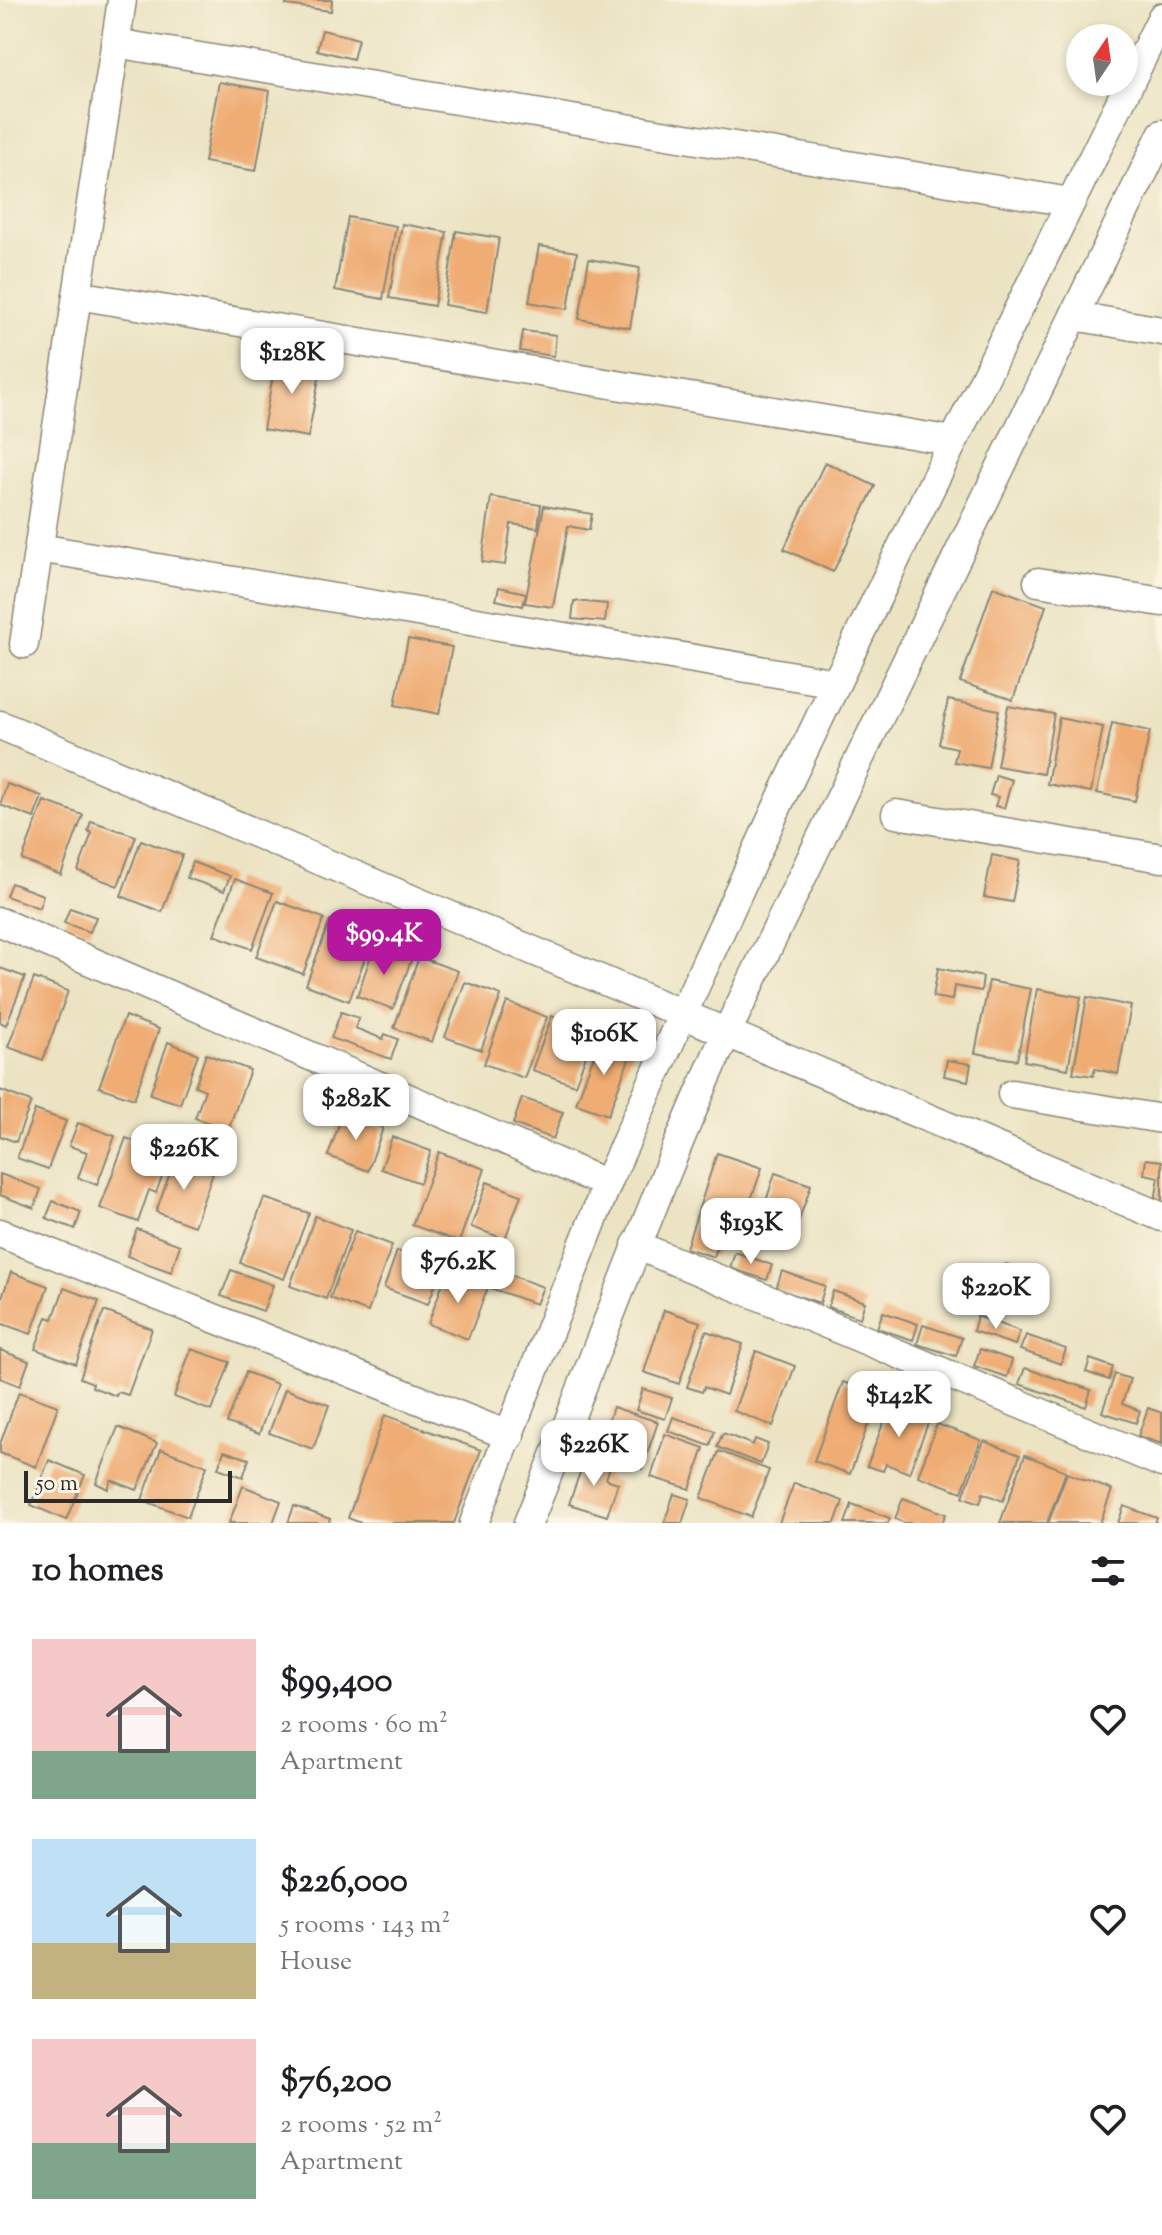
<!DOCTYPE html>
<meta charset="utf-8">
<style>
:root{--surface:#fff;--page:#f2f2f2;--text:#202124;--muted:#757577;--accent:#b5179e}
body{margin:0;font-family:"Sorts Mill Goudy",serif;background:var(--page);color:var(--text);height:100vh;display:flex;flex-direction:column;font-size:30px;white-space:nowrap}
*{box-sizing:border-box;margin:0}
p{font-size:26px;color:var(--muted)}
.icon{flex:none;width:44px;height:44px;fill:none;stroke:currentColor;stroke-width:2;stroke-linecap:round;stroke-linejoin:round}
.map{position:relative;height:1523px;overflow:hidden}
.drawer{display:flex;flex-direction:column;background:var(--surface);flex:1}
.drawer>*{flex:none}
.needle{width:52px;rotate:13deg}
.buttons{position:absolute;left:1066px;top:24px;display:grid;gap:16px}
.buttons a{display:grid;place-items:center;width:72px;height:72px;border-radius:50%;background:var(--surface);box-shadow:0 4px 12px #0003;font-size:40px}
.scale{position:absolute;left:24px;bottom:20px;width:208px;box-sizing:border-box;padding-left:8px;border:4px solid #2b2b2b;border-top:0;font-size:22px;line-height:28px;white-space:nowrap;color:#2b2b2b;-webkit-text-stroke:6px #fcf5e5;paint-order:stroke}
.price{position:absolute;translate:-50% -68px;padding:0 18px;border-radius:16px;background:#fff;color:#222;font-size:26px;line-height:52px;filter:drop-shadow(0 2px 4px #0008)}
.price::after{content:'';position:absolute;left:50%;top:48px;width:24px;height:18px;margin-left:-12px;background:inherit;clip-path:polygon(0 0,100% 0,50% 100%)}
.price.active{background:var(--accent);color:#fff}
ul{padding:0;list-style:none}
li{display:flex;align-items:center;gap:24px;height:200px;padding:0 32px}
li span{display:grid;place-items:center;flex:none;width:224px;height:160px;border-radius:0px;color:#555}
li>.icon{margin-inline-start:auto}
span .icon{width:96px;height:96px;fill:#fffc;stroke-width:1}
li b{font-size:34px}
h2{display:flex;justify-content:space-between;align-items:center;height:96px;padding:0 32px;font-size:34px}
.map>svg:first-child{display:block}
.building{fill:#efac73}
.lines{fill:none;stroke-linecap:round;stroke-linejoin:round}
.minor-casing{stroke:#8b8776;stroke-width:31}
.minor{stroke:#fff;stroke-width:28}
</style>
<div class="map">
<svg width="1162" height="1523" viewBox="0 0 1162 1523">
<rect width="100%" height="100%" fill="#fcf5e5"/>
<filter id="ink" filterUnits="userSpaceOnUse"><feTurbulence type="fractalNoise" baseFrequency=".0125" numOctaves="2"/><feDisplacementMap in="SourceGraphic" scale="16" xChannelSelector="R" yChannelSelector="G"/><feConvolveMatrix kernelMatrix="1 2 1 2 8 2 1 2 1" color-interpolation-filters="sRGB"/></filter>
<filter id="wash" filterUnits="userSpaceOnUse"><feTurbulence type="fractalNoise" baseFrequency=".006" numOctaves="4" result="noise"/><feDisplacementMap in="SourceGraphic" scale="32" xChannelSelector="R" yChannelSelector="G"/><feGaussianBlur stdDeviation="1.8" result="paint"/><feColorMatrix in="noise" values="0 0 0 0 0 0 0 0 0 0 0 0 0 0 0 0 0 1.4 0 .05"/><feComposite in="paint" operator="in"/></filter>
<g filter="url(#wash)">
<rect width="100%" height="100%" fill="#ebe3c2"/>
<g id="blocks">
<g class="building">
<polygon points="287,0 332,0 331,11 286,5"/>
<polygon points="322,30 358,39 353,59 317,50"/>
<polygon points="219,82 270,91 256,171 204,162"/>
<polygon points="348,217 396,226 383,299 335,290"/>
<polygon points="402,224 447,232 434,306 389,298"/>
<polygon points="456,231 499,238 487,312 444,305"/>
<polygon points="539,246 577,252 568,309 529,302"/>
<polygon points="589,259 640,268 630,328 579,319"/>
<polygon points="523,331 556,335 554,356 520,351"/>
<polygon points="277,354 322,362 308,437 263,429"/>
<polygon points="825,462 875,486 833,572 784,549"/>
<polygon points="491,497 541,505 538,528 511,524 505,565 482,562"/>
<polygon points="544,506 592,514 589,530 568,526 553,607 525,603"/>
<polygon points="499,587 526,593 523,606 496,600"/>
<polygon points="993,587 1046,606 1013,700 960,682"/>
<polygon points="574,601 607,604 605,622 572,619"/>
<polygon points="408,639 452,647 439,714 395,705"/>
<polygon points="948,700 999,710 988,768 954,762 957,748 939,744"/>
<polygon points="1008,706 1054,714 1043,774 997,766"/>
<polygon points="1059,718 1103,727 1091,792 1047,784"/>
<polygon points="1112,723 1150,731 1135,801 1097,793"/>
<polygon points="996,775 1012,780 1004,808 995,806 998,797 990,795"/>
<polygon points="7,784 42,796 34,818 0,805"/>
<polygon points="44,801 83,815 61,875 22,860"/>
<polygon points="91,821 136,836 118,886 78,871 92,833 88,831"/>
<polygon points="141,840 182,855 162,912 121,896"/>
<polygon points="992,855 1020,861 1012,902 984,897"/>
<polygon points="192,862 230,876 224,891 187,878"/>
<polygon points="235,879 273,893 252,949 214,935"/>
<polygon points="11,883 43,895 39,908 6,896"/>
<polygon points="277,901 324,918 303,974 256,957"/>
<polygon points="70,908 96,917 90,932 64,923"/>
<polygon points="330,920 373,937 349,1001 306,985"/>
<polygon points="375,944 412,958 393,1009 357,996"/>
<polygon points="419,957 458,971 432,1042 394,1028"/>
<polygon points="0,968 25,977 6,1025 0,1022"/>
<polygon points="938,968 983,977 981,991 954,986 952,1000 933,997"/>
<polygon points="34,978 68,991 43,1060 8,1047"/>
<polygon points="989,981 1031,989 1017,1060 975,1053"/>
<polygon points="465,982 501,995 481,1050 445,1037"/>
<polygon points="1037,989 1081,997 1068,1069 1024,1061"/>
<polygon points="1087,997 1131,1006 1118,1074 1095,1069 1093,1076 1073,1073"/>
<polygon points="507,1002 547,1017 524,1078 484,1064"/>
<polygon points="341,1012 359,1018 355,1028 383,1039 385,1034 398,1039 391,1059 331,1038"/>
<polygon points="125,1016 159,1029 134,1099 99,1087"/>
<polygon points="552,1016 595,1031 575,1085 532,1070"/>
<polygon points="600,1039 632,1051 608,1115 576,1104"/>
<polygon points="168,1042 198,1054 180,1104 150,1094"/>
<polygon points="206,1054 250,1070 228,1130 195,1118 205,1090 195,1086"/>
<polygon points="947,1060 971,1064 968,1081 944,1076"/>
<polygon points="0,1090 31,1102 16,1142 0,1136"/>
<polygon points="522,1098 563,1112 553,1139 513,1124"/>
<polygon points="35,1110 66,1121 48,1169 17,1158"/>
<polygon points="343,1113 383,1128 368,1171 328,1156"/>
<polygon points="78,1123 115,1136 97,1185 78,1178 87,1152 69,1146"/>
<polygon points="392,1137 431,1151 420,1183 381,1169"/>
<polygon points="126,1138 170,1155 156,1193 149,1190 138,1222 100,1208"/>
<polygon points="439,1152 485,1169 459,1242 412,1225"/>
<polygon points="717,1153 762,1168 748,1208 732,1202 714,1257 686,1248"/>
<polygon points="175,1159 213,1173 194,1226 156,1212"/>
<polygon points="1146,1159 1162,1161 1162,1203 1155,1201 1159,1177 1144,1174"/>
<polygon points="775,1173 811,1185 794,1235 759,1223"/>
<polygon points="0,1174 41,1189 34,1208 0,1195"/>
<polygon points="487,1182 521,1195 505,1239 471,1227"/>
<polygon points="264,1198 309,1213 284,1279 240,1263"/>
<polygon points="53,1201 81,1212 75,1229 46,1218"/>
<polygon points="315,1216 351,1230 326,1299 290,1286"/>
<polygon points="137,1229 180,1245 171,1272 127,1256"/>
<polygon points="355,1231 392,1245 368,1312 330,1298"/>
<polygon points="397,1251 442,1267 428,1304 384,1288"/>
<polygon points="735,1252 772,1265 767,1280 730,1268"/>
<polygon points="1006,1264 1046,1278 1037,1306 1022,1301 1026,1288 1000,1280"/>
<polygon points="231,1270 273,1285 263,1311 221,1296"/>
<polygon points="497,1270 543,1287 536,1304 490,1288"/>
<polygon points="782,1271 825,1286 820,1303 776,1289"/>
<polygon points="11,1272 48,1286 31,1334 0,1323 0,1303"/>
<polygon points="447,1272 488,1287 468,1339 428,1324"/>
<polygon points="64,1288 99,1301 76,1364 35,1349 47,1317 53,1319"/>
<polygon points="833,1291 865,1302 860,1318 828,1307"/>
<polygon points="664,1310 700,1322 679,1384 644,1372"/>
<polygon points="104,1311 152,1329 128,1395 118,1392 116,1396 92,1387 93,1383 80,1378"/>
<polygon points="883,1312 918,1324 913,1340 877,1328"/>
<polygon points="977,1316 1020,1331 1015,1345 973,1331"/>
<polygon points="923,1325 962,1338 956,1356 917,1344"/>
<polygon points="706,1331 743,1344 726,1395 704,1387 702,1392 687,1387"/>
<polygon points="1026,1335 1066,1349 1061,1364 1020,1350"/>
<polygon points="191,1349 230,1362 212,1411 174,1397"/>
<polygon points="980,1349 1012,1360 1007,1377 974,1366"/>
<polygon points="0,1350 29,1361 20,1386 0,1378"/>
<polygon points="756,1351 795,1366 773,1426 734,1411"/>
<polygon points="1090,1359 1113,1367 1109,1380 1086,1372"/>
<polygon points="1025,1368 1091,1390 1086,1407 1019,1384"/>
<polygon points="246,1372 277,1384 259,1434 227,1423"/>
<polygon points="1115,1374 1130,1379 1122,1404 1140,1411 1136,1423 1102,1412"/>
<polygon points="843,1382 879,1395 850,1474 814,1461"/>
<polygon points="285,1389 329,1405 313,1449 269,1433"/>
<polygon points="643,1389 672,1398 665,1419 636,1410"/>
<polygon points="19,1392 58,1406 36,1467 0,1453 0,1444"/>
<polygon points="891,1403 930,1418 909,1473 886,1464 883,1471 867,1466"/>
<polygon points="613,1407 658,1422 642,1469 597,1454"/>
<polygon points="1148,1408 1162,1413 1162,1444 1138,1436"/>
<polygon points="385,1415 481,1450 454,1523 361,1523 348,1518"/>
<polygon points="673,1417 715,1431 710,1446 668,1431"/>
<polygon points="937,1424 981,1440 962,1492 918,1476"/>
<polygon points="118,1427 157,1443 137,1490 111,1480 108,1489 96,1483"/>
<polygon points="723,1433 753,1445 755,1439 768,1444 761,1464 717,1447"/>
<polygon points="665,1434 704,1448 690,1489 651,1477"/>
<polygon points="984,1441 1020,1455 1003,1501 983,1493 980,1503 963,1497"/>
<polygon points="161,1449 207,1466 188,1517 142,1500"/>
<polygon points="224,1451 249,1459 243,1477 218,1468"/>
<polygon points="719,1451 769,1470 751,1517 701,1498"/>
<polygon points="1025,1455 1066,1471 1047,1523 1000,1523"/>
<polygon points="585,1458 610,1467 606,1479 618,1483 607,1516 569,1504"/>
<polygon points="49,1460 85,1475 66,1520 31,1505"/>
<polygon points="1067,1473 1112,1490 1100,1523 1048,1523"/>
<polygon points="794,1483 843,1501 835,1523 779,1523"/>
<polygon points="243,1486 281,1501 273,1523 229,1523"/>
<polygon points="674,1494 690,1499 682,1523 664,1523"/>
<polygon points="903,1498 946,1514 942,1523 905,1523 895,1519"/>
<polygon points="852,1504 890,1518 888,1523 845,1523"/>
<polygon points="294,1506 330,1519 329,1523 288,1523"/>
<polygon points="1124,1506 1157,1518 1155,1523 1118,1523"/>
</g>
</g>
</g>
<g filter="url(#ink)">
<use href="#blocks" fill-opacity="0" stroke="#8b8776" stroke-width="2"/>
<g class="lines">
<defs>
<g id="minor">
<polyline points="115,43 1070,202"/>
<polyline points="77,295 953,441"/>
<polyline points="1074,316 1162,331"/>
<polyline points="39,548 836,683"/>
<polyline points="1038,582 1162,602"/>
<polyline points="24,644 122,0"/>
<polyline points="0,725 1162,1217"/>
<polyline points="896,814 1162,858"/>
<polyline points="0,922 607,1184"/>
<polyline points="1012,1094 1162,1119"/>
<polyline points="0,1233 510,1436"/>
<polyline points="636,1245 1162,1463"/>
<polyline points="474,1523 607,1184 683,1013 784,792 902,546 1162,17"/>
<path d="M528,1523C595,1360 653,1194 726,1034L1162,134"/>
</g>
</defs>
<use href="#minor" class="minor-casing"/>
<use href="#minor" class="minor"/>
</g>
</g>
</svg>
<div class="buttons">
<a><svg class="needle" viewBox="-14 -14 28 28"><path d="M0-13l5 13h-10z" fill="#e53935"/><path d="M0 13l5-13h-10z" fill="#757577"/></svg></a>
</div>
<div class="scale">50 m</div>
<b class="price" style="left:292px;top:396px">$128K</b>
<b class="price active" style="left:384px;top:977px">$99.4K</b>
<b class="price" style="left:604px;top:1077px">$106K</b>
<b class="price" style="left:356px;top:1142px">$282K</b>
<b class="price" style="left:184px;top:1192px">$226K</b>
<b class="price" style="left:751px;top:1266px">$193K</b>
<b class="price" style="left:458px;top:1305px">$76.2K</b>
<b class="price" style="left:996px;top:1331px">$220K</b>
<b class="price" style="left:899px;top:1439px">$142K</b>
<b class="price" style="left:594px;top:1488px">$226K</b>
</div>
<section class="drawer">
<h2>10 homes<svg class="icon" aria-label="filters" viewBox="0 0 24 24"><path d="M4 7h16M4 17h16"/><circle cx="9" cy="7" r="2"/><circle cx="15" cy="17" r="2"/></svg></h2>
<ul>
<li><span style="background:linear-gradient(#f6c9c9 70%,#7fa58c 0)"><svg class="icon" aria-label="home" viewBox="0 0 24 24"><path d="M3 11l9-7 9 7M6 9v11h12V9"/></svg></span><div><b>$99,400</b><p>2 rooms · 60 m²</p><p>Apartment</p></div><svg class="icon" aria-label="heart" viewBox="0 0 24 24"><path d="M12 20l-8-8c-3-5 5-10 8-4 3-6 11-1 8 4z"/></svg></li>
<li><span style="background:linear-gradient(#bfe0f5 65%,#c2b280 0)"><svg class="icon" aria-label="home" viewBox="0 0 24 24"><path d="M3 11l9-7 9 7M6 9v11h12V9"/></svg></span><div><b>$226,000</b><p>5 rooms · 143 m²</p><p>House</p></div><svg class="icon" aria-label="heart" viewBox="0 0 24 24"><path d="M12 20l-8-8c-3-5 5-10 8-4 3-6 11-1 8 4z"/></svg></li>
<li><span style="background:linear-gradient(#f6c9c9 65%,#7fa58c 0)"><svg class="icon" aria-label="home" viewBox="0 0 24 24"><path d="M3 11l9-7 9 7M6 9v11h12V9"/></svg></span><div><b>$76,200</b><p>2 rooms · 52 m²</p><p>Apartment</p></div><svg class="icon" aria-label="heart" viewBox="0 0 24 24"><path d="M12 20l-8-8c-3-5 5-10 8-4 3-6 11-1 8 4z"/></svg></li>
</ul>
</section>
